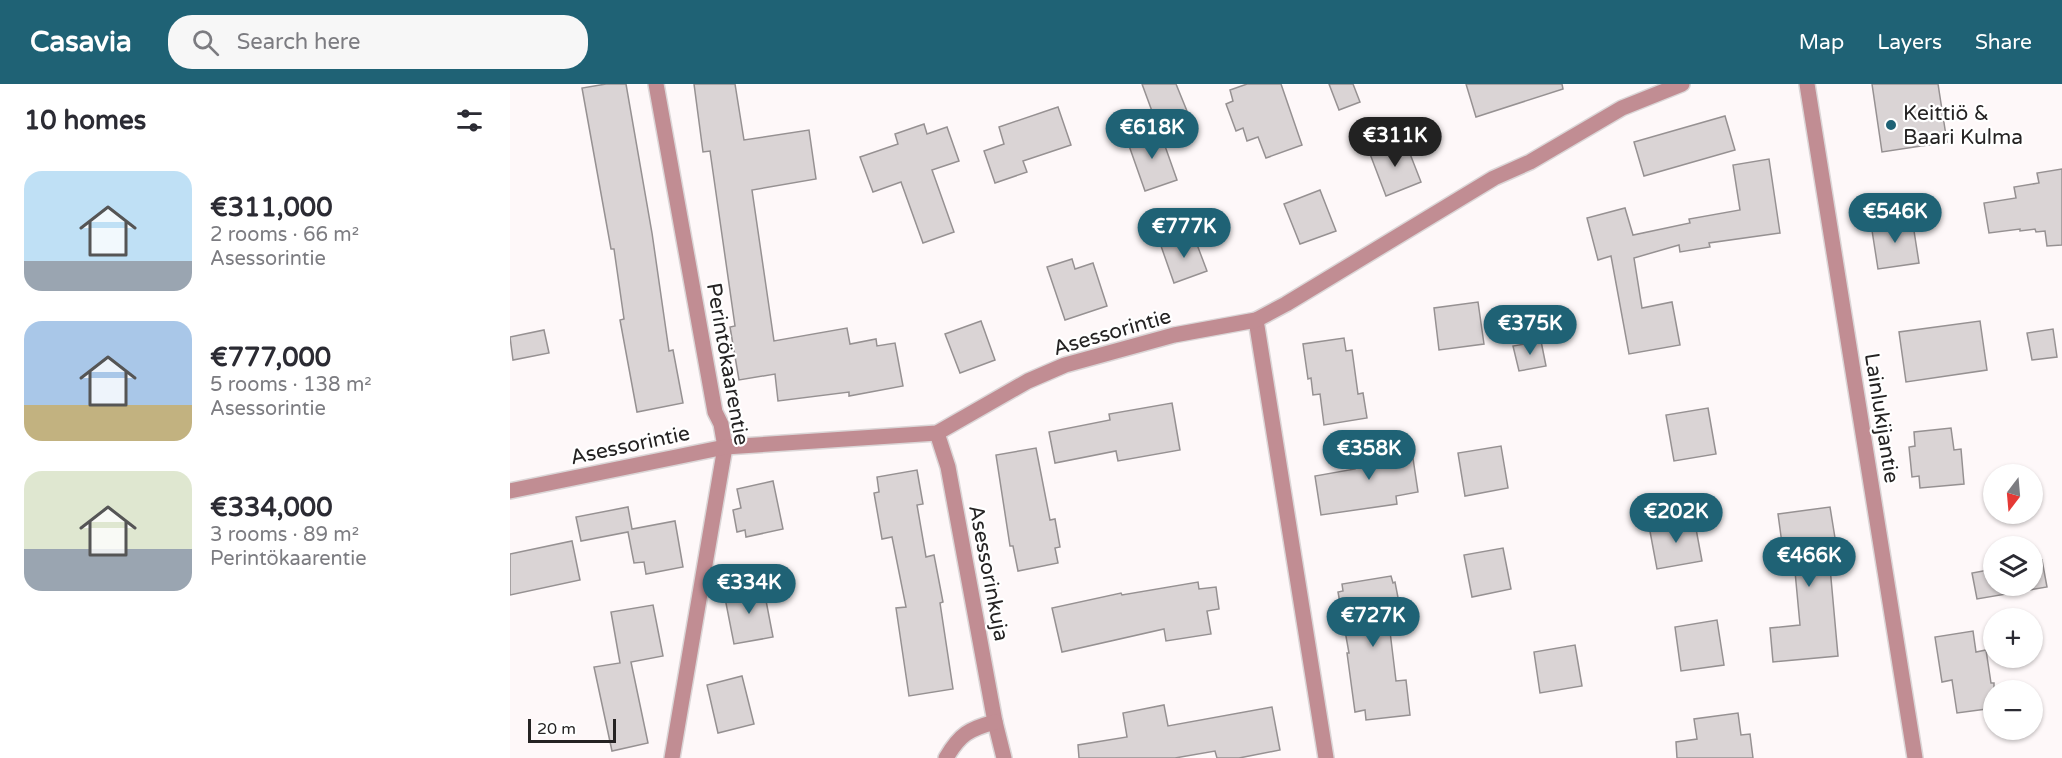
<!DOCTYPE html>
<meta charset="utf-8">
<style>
:root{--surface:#fff;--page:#f7f7f7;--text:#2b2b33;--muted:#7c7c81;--accent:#1f6275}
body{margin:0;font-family:"Varela Round",sans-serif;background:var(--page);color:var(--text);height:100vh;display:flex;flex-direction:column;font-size:22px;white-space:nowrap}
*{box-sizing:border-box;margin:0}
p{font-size:20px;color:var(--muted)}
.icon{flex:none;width:33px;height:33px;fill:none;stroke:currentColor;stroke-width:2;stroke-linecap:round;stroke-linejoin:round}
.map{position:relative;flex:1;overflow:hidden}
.side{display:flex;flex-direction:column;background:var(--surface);width:510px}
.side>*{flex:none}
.needle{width:39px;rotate:196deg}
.buttons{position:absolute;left:1473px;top:380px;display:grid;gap:12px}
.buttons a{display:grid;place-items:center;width:60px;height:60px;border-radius:50%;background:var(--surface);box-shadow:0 2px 4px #0004;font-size:30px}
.scale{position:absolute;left:18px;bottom:15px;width:88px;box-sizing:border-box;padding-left:6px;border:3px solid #252323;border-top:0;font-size:16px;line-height:21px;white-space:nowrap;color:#252323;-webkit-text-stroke:4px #fff;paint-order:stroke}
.price{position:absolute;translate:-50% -51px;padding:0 14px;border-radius:21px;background:var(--accent);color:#fff;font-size:20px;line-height:39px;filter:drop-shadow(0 2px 3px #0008)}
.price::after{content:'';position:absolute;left:50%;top:36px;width:18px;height:14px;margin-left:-9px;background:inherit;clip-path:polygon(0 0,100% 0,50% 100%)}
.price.active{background:#222;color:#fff}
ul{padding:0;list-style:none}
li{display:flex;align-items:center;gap:18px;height:150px;padding:0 24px}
li span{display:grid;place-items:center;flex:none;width:168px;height:120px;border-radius:18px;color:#555}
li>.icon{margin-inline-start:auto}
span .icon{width:72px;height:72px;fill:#fffc;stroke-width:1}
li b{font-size:26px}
h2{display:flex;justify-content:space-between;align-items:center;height:72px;padding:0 24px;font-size:26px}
header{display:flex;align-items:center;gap:36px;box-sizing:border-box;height:84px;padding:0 30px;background:var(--accent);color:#fff}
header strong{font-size:28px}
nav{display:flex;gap:33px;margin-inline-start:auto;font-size:21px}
.search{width:420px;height:54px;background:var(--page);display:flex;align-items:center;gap:15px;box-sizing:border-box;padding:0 21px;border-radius:24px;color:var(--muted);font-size:22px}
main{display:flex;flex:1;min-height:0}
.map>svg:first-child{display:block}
.building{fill:#dad4d5;stroke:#969192;stroke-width:1.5}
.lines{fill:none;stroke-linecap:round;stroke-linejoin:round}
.minor-casing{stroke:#dbd6d7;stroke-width:18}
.minor{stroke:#c18d93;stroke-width:15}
.poi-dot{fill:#1f6275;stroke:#fff;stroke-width:2}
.labels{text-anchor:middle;stroke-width:4.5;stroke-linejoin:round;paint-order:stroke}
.poi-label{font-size:21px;fill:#252323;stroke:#fff;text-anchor:start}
.street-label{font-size:21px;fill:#252323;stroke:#fff}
</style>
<header>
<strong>Casavia</strong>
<div class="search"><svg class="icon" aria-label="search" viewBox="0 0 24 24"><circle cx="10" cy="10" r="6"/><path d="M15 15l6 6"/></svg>Search here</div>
<nav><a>Map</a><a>Layers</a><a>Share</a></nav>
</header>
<main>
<section class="side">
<h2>10 homes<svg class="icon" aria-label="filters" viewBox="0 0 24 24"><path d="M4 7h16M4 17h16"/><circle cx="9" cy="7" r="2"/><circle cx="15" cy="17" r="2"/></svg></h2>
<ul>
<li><span style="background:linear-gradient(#bfe0f5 75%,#9aa5b1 0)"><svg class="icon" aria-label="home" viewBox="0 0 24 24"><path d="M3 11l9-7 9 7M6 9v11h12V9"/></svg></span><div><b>€311,000</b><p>2 rooms · 66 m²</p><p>Asessorintie</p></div></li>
<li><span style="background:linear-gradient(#a9c7e8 70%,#c2b280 0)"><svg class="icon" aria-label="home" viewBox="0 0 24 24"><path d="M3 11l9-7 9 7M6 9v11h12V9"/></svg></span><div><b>€777,000</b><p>5 rooms · 138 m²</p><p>Asessorintie</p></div></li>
<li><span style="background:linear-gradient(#dfe7d0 65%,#9aa5b1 0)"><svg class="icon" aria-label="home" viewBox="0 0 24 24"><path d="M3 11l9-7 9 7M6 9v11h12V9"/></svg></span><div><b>€334,000</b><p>3 rooms · 89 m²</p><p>Perintökaarentie</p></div></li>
</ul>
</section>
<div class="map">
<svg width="1552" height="674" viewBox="0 0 1552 674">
<rect width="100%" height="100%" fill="#fef8f9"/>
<g class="building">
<polygon points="96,0 116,0 142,149 159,267 163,266 173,319 127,328 110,236 114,235 104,165 101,165 72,4"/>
<polygon points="184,0 225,0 234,56 299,46 306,95 242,106 264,257 337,244 340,260 366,255 367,262 385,259 393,302 339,312 339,308 268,317 265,290 229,296 220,243 225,242 200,67 193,68"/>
<polygon points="632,0 666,0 677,27 646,38"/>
<polygon points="737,0 771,0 792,61 756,74 748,53 737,57 733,44 726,47 716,20 723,17 720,6"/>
<polygon points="819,0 843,0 850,18 829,26"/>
<polygon points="956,0 1052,0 1053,5 966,33"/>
<polygon points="1362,0 1428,0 1437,58 1372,68"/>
<polygon points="548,23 561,61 513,77 517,88 485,99 474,67 494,60 489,43"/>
<polygon points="1215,32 1225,66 1134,92 1124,58"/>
<polygon points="414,40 417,50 437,43 449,77 422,86 444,148 413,159 391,98 363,108 350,73 388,60 385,50"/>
<polygon points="649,45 667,96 635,107 617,56"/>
<polygon points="895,57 911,98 876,112 860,70"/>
<polygon points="1259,75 1270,149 1199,159 1200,163 1170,168 1169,161 1124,174 1132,224 1162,218 1170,261 1119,270 1101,172 1088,176 1077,134 1115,124 1123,151 1180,139 1179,135 1230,126 1223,81"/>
<polygon points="1552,85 1552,161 1537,162 1535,147 1526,148 1525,145 1510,147 1510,145 1479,149 1474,119 1506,114 1504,103 1529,99 1527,89"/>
<polygon points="810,106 826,147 790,160 774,120"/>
<polygon points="1402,134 1409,179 1368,185 1361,140"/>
<polygon points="683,150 697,187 664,199 651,162"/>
<polygon points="562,175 565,185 583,179 597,222 555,236 537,183"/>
<polygon points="968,218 974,260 929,266 924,224"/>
<polygon points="471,237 485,276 450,289 435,250"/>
<polygon points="1470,237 1477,286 1396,298 1389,248"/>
<polygon points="1543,245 1547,273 1522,276 1517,249"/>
<polygon points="34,246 39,269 3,276 0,253"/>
<polygon points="834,254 836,267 842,266 848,310 853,309 857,334 814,341 810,310 803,311 801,294 798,295 793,260"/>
<polygon points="1031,257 1036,282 1009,287 1003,262"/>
<polygon points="662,319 670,366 608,377 606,367 545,379 539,348 600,336 599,330"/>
<polygon points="1198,324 1206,370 1164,377 1156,331"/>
<polygon points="1441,344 1444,366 1451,365 1454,400 1410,404 1409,392 1402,393 1399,363 1405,362 1404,348"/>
<polygon points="901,361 908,408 886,412 887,420 811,431 805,392 845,385 842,369"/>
<polygon points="991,362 998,404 955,412 948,369"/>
<polygon points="526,364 540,436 545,435 550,463 545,464 548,479 508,487 503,462 500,462 486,371"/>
<polygon points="407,386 413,420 407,421 416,473 424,471 433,518 430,519 443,605 399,612 386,524 396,523 382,453 372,455 364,409 369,408 367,393"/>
<polygon points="263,397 273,445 236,453 235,446 227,448 223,426 231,424 227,405"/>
<polygon points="118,423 122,445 165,437 173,483 136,490 134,478 124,479 118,448 71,457 66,433"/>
<polygon points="1320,423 1326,460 1318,461 1328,572 1263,578 1260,544 1290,541 1283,466 1273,467 1268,430"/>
<polygon points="1184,434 1192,477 1147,485 1139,442"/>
<polygon points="62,457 70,496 0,511 0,470"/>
<polygon points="993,464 1001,505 962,513 954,471"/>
<polygon points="1532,476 1537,503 1467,515 1462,489 1484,485 1484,501 1522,501 1522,478"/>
<polygon points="881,492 883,499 885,498 891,529 878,531 886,597 896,596 900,631 856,636 855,626 845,628 837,569 839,569 828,508 833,507 832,500"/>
<polygon points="688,498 689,505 706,503 709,525 697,527 701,550 656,557 654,545 552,568 542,524 611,509 612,511"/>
<polygon points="253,501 263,553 224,560 214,509"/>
<polygon points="143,521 153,572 121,578 138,659 102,667 84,583 110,579 101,528"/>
<polygon points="1207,536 1214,581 1171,587 1165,543"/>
<polygon points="1463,547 1466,568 1476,566 1481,599 1484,599 1484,624 1447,629 1442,596 1432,598 1425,553"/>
<polygon points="1065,561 1072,602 1030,609 1024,568"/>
<polygon points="232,592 244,640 208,649 197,601"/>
<polygon points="654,621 658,642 762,623 770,666 729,674 707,674 705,667 665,674 569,674 568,661 617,653 613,629"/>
<polygon points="1228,629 1231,651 1240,650 1243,674 1167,674 1166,658 1187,655 1184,635"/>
</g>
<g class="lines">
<defs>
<g id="minor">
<polyline points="146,0 205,328 211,340 215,363 162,674"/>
<polyline points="1297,0 1405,674"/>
<polyline points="746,236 816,674"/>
<polyline points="427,349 438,383 485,638 494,674"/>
<polyline points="0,407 215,363 427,349 518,297 555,281 664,251 746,236 776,220 984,94 1020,78 1112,24 1172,0"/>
<path d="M436,674C450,650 459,645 485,638"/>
</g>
</defs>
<use href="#minor" class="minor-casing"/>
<use href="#minor" class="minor"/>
</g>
<circle class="poi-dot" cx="1381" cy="41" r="6"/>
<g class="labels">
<g class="poi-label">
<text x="1393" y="36">Keittiö &amp;<tspan x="1393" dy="24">Baari Kulma</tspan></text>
</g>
<g class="street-label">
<text transform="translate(602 248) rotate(-16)" y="7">Asessorintie</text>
<text transform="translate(218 280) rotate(80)" y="7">Perintökaarentie</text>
<text transform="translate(1372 334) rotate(81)" y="7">Lainlukijantie</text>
<text transform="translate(120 361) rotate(-12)" y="7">Asessorintie</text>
<text transform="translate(479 489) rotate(79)" y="7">Asessorinkuja</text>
</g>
</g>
</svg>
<div class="buttons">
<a><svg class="needle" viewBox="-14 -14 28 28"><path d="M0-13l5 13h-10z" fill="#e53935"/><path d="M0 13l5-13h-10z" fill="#7c7c81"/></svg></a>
<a><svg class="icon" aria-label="layers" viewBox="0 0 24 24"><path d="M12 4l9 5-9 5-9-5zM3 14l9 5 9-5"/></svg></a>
<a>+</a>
<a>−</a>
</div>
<div class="scale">20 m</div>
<b class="price" style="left:642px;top:76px">€618K</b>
<b class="price active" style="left:885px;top:84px">€311K</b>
<b class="price" style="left:1385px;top:160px">€546K</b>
<b class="price" style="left:674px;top:175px">€777K</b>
<b class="price" style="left:1020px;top:272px">€375K</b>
<b class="price" style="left:859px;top:397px">€358K</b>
<b class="price" style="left:1166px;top:460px">€202K</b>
<b class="price" style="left:1299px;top:504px">€466K</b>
<b class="price" style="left:239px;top:531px">€334K</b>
<b class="price" style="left:863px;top:564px">€727K</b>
</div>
</main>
